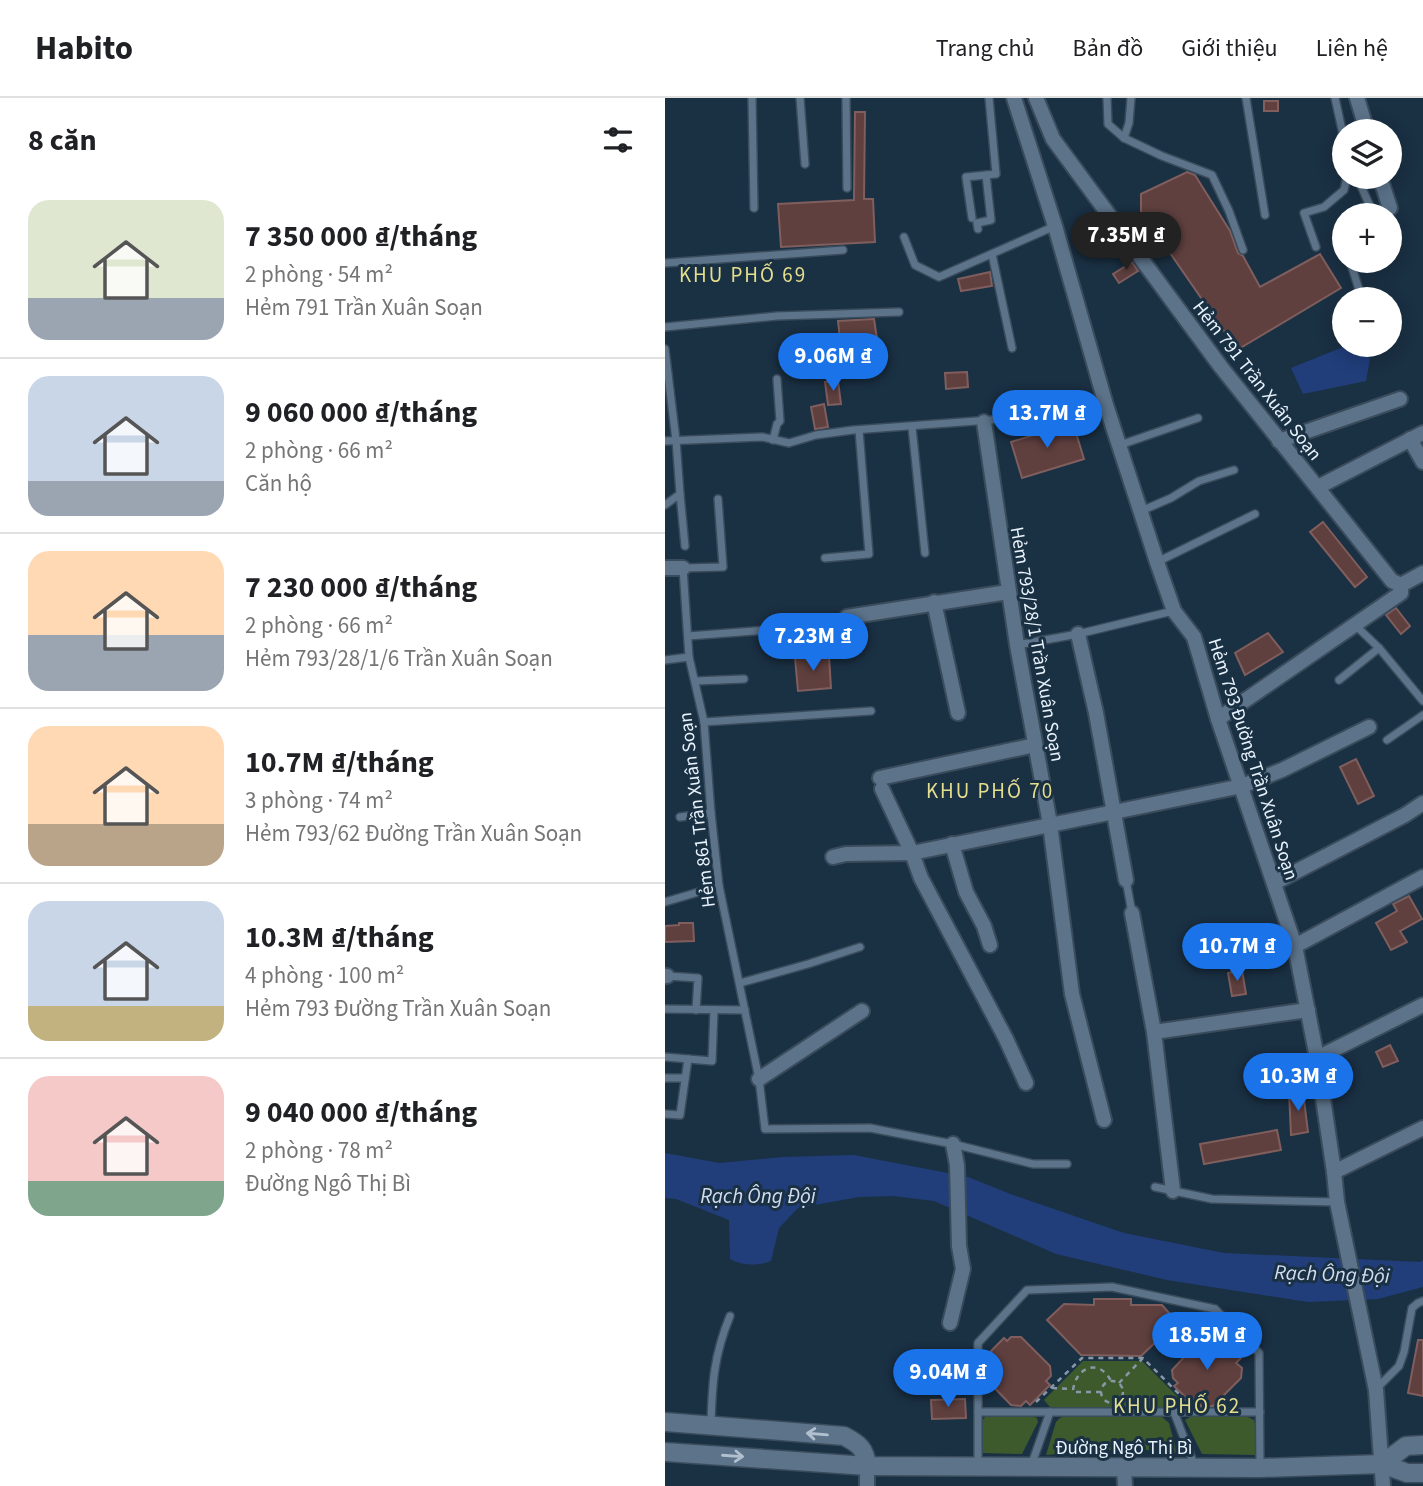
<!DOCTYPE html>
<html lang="vi">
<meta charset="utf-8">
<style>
:root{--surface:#fff;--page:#f6f6f6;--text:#202124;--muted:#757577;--line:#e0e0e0;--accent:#1a73e8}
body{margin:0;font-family:"Source Sans 3",sans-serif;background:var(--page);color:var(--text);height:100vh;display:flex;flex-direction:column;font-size:26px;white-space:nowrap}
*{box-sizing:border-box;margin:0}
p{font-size:23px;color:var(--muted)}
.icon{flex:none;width:38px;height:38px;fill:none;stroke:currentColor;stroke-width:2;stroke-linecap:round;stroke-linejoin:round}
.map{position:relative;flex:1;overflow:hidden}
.details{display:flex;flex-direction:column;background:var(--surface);width:665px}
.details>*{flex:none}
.buttons{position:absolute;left:667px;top:21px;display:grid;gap:14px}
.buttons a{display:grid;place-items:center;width:70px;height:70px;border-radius:50%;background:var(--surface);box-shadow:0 4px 18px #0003;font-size:35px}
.price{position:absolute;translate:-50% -60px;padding:0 16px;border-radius:24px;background:var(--accent);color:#fff;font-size:23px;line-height:46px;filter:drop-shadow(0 2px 4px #0008)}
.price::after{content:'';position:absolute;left:50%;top:42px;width:21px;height:16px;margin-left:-10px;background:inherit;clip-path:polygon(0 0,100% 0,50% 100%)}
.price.active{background:#222;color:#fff}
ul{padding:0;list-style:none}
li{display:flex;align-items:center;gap:21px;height:175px;padding:0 28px}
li+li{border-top:2px solid var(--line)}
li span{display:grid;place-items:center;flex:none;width:196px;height:140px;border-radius:21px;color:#555}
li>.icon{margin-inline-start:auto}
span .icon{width:84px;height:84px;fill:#fffc;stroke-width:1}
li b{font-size:30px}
h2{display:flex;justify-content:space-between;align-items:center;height:84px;padding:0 28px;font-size:30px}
header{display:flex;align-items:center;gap:42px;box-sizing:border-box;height:98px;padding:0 35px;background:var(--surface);border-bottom:2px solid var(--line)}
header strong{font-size:33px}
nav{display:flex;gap:38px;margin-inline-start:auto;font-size:24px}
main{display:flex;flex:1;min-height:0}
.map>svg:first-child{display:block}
.green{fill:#3c5a2c}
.water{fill:#213e7b}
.building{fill:#5f403f;stroke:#7f5e5d;stroke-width:2}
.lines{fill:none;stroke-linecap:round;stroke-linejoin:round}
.service-casing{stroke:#3a4c5c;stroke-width:10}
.minor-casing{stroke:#3a4c5c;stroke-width:18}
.tertiary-casing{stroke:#3a4c5c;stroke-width:21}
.path{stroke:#8898a6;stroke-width:2.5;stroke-dasharray:5 5;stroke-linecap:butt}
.service{stroke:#5c738a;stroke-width:7}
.minor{stroke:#5c738a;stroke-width:14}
.tertiary{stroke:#5c738a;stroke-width:18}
.oneway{stroke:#b0c0cf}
.labels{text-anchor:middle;stroke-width:6;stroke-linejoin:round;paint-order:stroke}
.street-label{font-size:19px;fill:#e8f3fd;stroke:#1a3043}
.neighbourhood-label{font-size:21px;letter-spacing:2px;fill:#e4de8f;stroke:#1a3043}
.water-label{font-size:21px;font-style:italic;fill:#d2dcef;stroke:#1a3043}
</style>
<header>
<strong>Habito</strong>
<nav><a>Trang chủ</a><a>Bản đồ</a><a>Giới thiệu</a><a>Liên hệ</a></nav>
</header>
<main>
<section class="details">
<h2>8 căn<svg class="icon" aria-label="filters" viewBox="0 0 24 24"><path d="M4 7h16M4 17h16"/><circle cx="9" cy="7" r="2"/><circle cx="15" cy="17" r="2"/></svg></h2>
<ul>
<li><span style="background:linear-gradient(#dfe7d0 70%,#9aa5b1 0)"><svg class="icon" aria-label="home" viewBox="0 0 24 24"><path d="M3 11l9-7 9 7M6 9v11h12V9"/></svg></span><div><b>7 350 000 ₫/tháng</b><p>2 phòng · 54 m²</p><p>Hẻm 791 Trần Xuân Soạn</p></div></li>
<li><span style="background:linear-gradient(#c9d6e8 75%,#9aa5b1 0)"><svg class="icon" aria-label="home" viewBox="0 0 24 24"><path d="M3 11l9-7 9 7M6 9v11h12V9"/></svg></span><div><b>9 060 000 ₫/tháng</b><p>2 phòng · 66 m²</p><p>Căn hộ</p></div></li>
<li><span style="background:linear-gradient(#ffd9b3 60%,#9aa5b1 0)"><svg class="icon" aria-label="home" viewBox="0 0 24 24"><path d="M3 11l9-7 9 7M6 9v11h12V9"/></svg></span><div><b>7 230 000 ₫/tháng</b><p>2 phòng · 66 m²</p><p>Hẻm 793/28/1/6 Trần Xuân Soạn</p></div></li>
<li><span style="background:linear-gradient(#ffd9b3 70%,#b9a48a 0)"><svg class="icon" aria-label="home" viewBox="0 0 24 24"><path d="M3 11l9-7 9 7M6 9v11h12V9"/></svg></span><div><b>10.7M ₫/tháng</b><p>3 phòng · 74 m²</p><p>Hẻm 793/62 Đường Trần Xuân Soạn</p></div></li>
<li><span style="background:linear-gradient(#c9d6e8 75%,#c2b280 0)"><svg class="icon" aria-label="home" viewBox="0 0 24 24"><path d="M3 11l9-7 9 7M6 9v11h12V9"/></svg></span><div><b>10.3M ₫/tháng</b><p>4 phòng · 100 m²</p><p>Hẻm 793 Đường Trần Xuân Soạn</p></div></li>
<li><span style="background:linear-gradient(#f6c9c9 75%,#7fa58c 0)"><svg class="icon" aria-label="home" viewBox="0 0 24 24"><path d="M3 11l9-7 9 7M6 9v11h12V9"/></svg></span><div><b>9 040 000 ₫/tháng</b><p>2 phòng · 78 m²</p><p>Đường Ngô Thị Bì</p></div></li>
</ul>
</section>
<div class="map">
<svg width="758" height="1388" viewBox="0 0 758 1388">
<rect width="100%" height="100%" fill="#1a3043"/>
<g class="green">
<polygon points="418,1263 477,1263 514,1300 505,1309 385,1309 379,1302"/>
<polygon points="323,1318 367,1318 372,1320 373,1324 357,1356 317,1355 317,1323 320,1319"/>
<polygon points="400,1318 496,1318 504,1325 512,1355 500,1355 500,1352 393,1352 392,1356 381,1357 391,1324 395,1320"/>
<polygon points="525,1319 583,1319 589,1322 590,1326 591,1357 537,1356 520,1322"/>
</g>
<g class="water">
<polygon points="683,247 699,247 705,261 701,283 638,296 626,270"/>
<path d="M0,1055L54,1065L117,1059L189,1057L303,1079L348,1097L459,1135L559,1155L755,1164L758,1162V1189L713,1201L643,1204L502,1182L391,1156L269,1103L228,1098L194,1099L133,1110L114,1130L106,1163C94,1168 77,1168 65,1161L64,1122L11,1101L0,1100Z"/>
</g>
<g class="building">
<rect x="599" y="3" width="14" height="10"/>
<polygon points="190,14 200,14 199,101 208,101 210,144 116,149 113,106 189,102"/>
<polygon points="522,74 530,77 565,133 573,155 578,158 595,189 655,156 676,190 572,252 476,113 476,96"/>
<polygon points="467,164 473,173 454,185 448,176"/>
<polygon points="325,174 327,188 296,193 293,181"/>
<polygon points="209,221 214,254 203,255 200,238 175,241 173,223"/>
<polygon points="302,274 303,289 281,291 280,275"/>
<polygon points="173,283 176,306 163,307 160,284"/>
<polygon points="159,306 163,329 150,331 146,309"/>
<polygon points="408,325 419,361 357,380 346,344"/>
<polygon points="658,424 702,479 690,489 645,434"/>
<polygon points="731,510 745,528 736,536 721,517"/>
<polygon points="603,535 618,554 580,577 570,555"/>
<polygon points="164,558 166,590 133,593 130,560"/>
<polygon points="691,661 709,698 693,706 675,669"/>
<polygon points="744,798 757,821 735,833 742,844 726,852 711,825 732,813 728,806"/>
<polygon points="14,825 28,825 29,843 0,844 0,828 14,827"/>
<polygon points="577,872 581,896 567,898 563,875"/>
<polygon points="725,947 733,963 718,969 711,954"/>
<polygon points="624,994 638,994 643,1034 626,1037"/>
<polygon points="612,1032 616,1052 539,1066 535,1046"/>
<polygon points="429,1201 466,1201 466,1207 497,1207 512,1224 476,1258 416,1257 382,1222 399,1206 429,1207"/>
<polygon points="346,1239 356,1239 385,1268 386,1278 381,1283 385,1287 365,1307 361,1303 356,1308 346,1307 319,1279 319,1266 322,1264 319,1260 339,1240 342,1243"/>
<polygon points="546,1240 551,1245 555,1241 576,1260 571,1265 577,1270 576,1280 548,1308 536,1308 533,1305 530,1308 509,1288 513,1285 508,1280 507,1272 536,1241"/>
<polygon points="753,1242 758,1242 758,1298 743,1295"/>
<polygon points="300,1301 301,1320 267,1321 266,1302"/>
</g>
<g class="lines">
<defs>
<g id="service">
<polyline points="87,0 89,110"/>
<polyline points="135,0 140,66"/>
<polyline points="181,0 182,90"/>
<polyline points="442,0 443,26 459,40 497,58 547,77 564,113 578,152"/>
<polyline points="581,0 600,117"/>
<polyline points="670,0 679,41"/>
<polyline points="459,40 464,25 466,0"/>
<polyline points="692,79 709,117"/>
<polyline points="307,120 301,79 331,76 324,0"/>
<polyline points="313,131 312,125 326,122 321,77"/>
<polyline points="239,139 250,167 274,179 390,128"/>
<polyline points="651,149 639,115 659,109 679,92 682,79"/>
<polyline points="327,156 347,250"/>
<polyline points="685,163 697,201"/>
<polyline points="0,165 178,152"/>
<polyline points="0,229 112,218 234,214"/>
<polyline points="0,251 11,342 15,396 0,407"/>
<polyline points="348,303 350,321"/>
<polyline points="247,329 260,455"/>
<polyline points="108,342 112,326 115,323 112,281"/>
<polyline points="0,343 97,339 124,345 151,337 188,332 379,318 441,307"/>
<polyline points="455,347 533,320"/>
<polyline points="15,396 20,448"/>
<polyline points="53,401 58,469 18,470 24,559 39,624 46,715 54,788 94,981 100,1031 205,1030 288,1046 368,1066 402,1066"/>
<polyline points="476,413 506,400 534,383 569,372"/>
<polyline points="160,460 204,456 194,332"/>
<polyline points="492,464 590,416"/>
<polyline points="690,527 714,550 758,603"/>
<polyline points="23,538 143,529"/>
<polyline points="352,547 413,536 508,513"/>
<polyline points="0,562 24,559"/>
<polyline points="674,582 714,550"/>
<polyline points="30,583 79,581"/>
<polyline points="39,624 206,613"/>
<polyline points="722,642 758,617"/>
<polyline points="15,719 46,715"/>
<polyline points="461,782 467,815"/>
<polyline points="0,804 54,788"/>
<polyline points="2,878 33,880 31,912"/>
<polyline points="75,885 143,866 195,849"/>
<polyline points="0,911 80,912"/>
<polyline points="0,959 47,963 49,912"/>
<polyline points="0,980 20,980"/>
<polyline points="0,1016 15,1017 23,961"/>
<polyline points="490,1089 547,1101 672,1104"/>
<polyline points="711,1291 734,1268 739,1254 747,1210 753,1205 758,1203"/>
<polyline points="313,1314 385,1314"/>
<polyline points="509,1314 595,1314"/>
<path d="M46,1327C47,1285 49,1257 65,1218"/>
<polyline points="313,1368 313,1245 362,1192 447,1189 550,1211 594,1255 595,1369"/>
<polyline points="366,1368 385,1314 509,1314 530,1369"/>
</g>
<g id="minor">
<polyline points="349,0 390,128 441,307 492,464 509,513 529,539 553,621 630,848 652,960 669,1074 672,1104 711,1292 718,1388"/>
<polyline points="371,0 388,41 556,269 727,483 736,487 758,475"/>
<polyline points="692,0 702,33"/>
<polyline points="715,79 725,110"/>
<polyline points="319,324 352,547 385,726 407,896 439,1022"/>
<polyline points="745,341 758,364"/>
<polyline points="614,343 735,301"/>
<polyline points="653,389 758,335"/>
<polyline points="0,470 18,470"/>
<polyline points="269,504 293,615"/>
<polyline points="182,519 343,494"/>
<polyline points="413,536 431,615 461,782"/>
<polyline points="553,621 736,495 736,487"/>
<polyline points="215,680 370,647"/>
<polyline points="217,691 247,755 256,780 341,941 361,985"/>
<polyline points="287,746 301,794 319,828 325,847"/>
<polyline points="168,759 181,756 247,755 577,688 617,672 704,629"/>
<polyline points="609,785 740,717 758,705"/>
<polyline points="467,815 489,934 508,1093"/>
<polyline points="630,848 758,779"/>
<polyline points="0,878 2,878"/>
<polyline points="489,934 643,912"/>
<polyline points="652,960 758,907"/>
<polyline points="94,981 197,913"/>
<polyline points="669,1074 758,1030"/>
<polyline points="285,1225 298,1171 294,1148 292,1067 288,1046"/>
<polyline points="202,1368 202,1388"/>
<polyline points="459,1370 460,1388"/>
</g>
<g id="tertiary">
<path d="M0,1324L179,1338C194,1346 200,1350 202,1368"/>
<polyline points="0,1354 202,1368 595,1370 717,1366 742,1375 758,1375"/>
<polyline points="717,1366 741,1348 758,1347"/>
</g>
</defs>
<use href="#service" class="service-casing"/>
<use href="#minor" class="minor-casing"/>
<use href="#tertiary" class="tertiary-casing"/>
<g class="path">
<circle cx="447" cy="1294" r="11"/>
<polyline points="454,1285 478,1260"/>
<polyline points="387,1290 408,1291"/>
<path d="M436,1294H408C409,1270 434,1259 446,1283"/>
<polyline points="371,1304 417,1260 478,1260 521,1303"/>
</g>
<use href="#service" class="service"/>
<use href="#minor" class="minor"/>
<use href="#tertiary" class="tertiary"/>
</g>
<defs><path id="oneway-shaft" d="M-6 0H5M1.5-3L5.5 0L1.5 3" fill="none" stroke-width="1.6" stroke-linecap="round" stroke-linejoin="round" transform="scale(1.75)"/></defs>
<g class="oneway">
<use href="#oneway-shaft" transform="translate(152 1336) rotate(-175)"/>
<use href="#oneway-shaft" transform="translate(68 1358) rotate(4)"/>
</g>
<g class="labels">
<g class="street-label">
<text transform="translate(593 282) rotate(52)" y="7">Hẻm 791 Trần Xuân Soạn</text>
<text transform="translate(373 546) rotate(80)" y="7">Hẻm 793/28/1 Trần Xuân Soạn</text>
<text transform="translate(589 661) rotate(72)" y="7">Hẻm 793 Đường Trần Xuân Soạn</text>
<text transform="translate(31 712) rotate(-97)" y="7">Hẻm 861 Trần Xuân Soạn</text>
<text x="459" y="1356">Đường Ngô Thị Bì</text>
</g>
<g class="neighbourhood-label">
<text x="78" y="184">KHU PHỐ 69</text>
<text x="325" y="700">KHU PHỐ 70</text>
<text x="512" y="1315">KHU PHỐ 62</text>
</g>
<g class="water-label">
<text x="93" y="1105">Rạch Ông Đội</text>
<text transform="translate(667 1176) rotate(2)" y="7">Rạch Ông Đội</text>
</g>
</g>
</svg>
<div class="buttons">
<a><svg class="icon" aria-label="layers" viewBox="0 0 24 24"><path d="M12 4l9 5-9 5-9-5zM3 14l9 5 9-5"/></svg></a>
<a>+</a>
<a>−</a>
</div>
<b class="price active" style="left:461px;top:174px">7.35M ₫</b>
<b class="price" style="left:168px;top:295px">9.06M ₫</b>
<b class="price" style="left:382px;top:352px">13.7M ₫</b>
<b class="price" style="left:148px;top:575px">7.23M ₫</b>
<b class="price" style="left:572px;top:885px">10.7M ₫</b>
<b class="price" style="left:633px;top:1015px">10.3M ₫</b>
<b class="price" style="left:542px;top:1274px">18.5M ₫</b>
<b class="price" style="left:283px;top:1311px">9.04M ₫</b>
</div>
</main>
